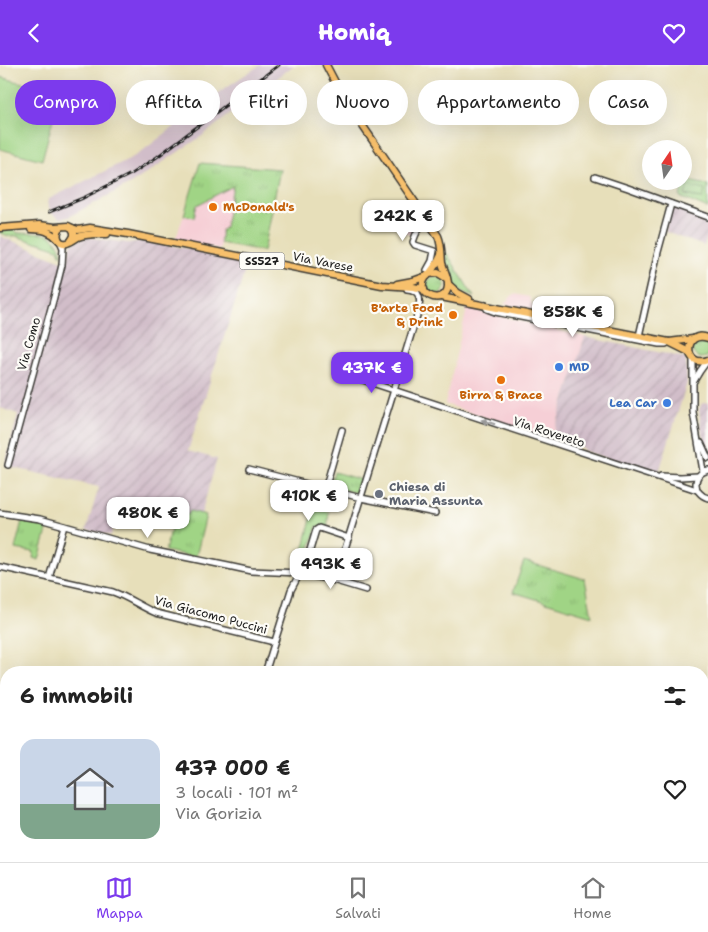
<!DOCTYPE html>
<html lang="it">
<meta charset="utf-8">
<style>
:root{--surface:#fff;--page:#f2f2f2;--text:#222;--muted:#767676;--line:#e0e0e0;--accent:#7c3aed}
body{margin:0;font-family:"Shantell Sans",sans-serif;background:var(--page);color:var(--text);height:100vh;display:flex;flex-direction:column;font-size:19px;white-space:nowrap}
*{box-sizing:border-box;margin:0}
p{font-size:16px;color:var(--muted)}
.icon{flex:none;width:28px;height:28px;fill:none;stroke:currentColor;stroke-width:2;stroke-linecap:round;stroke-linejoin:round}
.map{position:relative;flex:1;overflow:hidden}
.side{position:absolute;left:0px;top:601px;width:709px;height:196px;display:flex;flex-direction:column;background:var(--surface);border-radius:20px 20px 0 0;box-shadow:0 5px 20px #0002}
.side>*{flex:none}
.hud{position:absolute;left:15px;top:15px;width:679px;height:45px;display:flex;gap:10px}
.needle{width:32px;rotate:13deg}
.fabs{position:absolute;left:642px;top:75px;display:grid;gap:10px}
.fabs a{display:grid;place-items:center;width:50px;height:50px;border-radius:50%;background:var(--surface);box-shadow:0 5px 20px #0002;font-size:25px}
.price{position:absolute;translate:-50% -42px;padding:0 11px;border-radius:10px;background:#fff;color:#222;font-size:16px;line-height:32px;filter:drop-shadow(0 1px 2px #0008)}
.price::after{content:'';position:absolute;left:50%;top:30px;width:15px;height:11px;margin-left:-8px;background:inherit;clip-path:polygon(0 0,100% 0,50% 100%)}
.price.active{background:var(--accent);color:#fff}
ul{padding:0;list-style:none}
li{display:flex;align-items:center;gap:15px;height:125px;padding:0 20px}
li+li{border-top:1px solid var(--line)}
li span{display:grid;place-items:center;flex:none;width:140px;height:100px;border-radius:15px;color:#555}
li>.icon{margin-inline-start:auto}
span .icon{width:60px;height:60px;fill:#fffc;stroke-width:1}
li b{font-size:21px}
h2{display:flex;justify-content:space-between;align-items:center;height:60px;padding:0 20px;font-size:21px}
.chip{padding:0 18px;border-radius:22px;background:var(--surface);box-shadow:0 5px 20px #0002;font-size:18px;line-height:45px}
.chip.active{background:var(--accent);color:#fff}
header{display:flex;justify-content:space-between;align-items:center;height:65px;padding:0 20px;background:var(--accent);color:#fff;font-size:22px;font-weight:800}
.tabs{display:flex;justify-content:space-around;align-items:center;height:70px;border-top:1px solid var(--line);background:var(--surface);font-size:14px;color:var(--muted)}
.tabs a{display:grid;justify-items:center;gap:2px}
.tabs .active{color:var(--accent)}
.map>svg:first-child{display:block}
.built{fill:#f6cfd6}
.industrial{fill:url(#industrial-furrows)}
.railway{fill:#d1bdc9}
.grass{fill:url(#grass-tufts);stroke:#5e7850}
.pitch{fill:#a0d485;stroke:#5e7850}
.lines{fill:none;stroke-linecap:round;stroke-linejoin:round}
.minor-tunnel{stroke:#beb89a;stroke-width:5;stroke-dasharray:5 2.5;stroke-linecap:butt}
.minor-casing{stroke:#3a3934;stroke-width:8}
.major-casing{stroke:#3a3934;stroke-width:9}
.minor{stroke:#fff;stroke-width:5}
.major{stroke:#f7c06c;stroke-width:6}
.rail-casing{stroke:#1c1c1c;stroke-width:3}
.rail{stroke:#fdfcf7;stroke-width:1;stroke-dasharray:4;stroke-linecap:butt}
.oneway{fill:#999}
.food-dot{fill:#e8710a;stroke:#fdfcf7;stroke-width:2}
.shop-dot{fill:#3f7fe0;stroke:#fdfcf7;stroke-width:2}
.worship-dot{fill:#6b7280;stroke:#fdfcf7;stroke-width:2}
.labels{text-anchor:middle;stroke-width:4.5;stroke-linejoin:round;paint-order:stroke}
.shield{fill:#fdfcf7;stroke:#605f5e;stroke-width:1}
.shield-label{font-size:11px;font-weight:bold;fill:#1c1c1c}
.food-label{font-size:12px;font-weight:bold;fill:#c56008;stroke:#fdfcf7;text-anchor:start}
.street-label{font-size:12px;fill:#1c1c1c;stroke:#fdfcf7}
.shop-label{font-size:12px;font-weight:bold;fill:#366cbe;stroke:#fdfcf7;text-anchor:start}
.worship-label{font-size:12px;font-weight:bold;fill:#5b616d;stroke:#fdfcf7;text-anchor:start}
</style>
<header><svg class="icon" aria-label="back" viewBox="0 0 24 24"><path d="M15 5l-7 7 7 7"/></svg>Homiq<svg class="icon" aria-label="heart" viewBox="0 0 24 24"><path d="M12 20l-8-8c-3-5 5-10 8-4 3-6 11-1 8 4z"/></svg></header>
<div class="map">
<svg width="708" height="797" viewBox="0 0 708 797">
<defs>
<pattern id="industrial-furrows" width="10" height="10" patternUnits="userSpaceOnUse" patternTransform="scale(1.25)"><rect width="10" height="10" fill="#d1bdc9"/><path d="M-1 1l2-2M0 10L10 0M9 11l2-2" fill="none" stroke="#b3a2ac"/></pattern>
<pattern id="grass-tufts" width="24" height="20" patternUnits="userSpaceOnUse" patternTransform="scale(1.25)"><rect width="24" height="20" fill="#a0d485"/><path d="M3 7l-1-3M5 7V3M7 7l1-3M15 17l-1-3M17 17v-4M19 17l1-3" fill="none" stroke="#89b572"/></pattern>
</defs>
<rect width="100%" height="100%" fill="#fdfcf7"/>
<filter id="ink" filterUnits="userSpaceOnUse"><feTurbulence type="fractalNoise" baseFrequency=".02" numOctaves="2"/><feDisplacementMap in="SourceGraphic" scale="10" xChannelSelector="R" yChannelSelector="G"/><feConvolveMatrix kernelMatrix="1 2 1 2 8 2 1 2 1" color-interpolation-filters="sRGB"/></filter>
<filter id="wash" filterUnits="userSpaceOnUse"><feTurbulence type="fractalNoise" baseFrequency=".0096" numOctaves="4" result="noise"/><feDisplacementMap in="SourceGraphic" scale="20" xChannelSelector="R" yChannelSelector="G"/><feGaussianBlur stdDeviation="1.12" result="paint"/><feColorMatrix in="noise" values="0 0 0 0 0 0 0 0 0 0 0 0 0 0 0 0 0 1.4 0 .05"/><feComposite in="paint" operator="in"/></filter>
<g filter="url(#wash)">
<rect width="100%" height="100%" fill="#e7dfba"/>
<g class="built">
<polygon points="234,121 225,163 222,164 219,184 175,175 184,150 194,152 196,140"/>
<polygon points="410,141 420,156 412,171 398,163"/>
<polygon points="514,229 529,232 534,245 504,239"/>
<polygon points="467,243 585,272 551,376 445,339"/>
</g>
<g class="industrial">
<polygon points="672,140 708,154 708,170 704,181 665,167"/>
<polygon points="0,171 67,198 71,180 77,176 87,172 128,178 146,175 248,196 188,386 217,394 201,449 190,446 189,450 162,442 162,437 139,431 133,453 117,449 111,471 86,465 99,422 5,401 18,349 0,343"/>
<polygon points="585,272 686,293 687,318 659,407 651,407 584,386 582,382 576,380 573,382 551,376"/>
<polygon points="704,338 708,338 708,382 702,368 699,345 701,340"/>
</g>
<polygon class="railway" points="260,0 294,0 202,71 132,118 68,152 60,154 52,149 47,138 49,134 137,90 222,25"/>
<g class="grass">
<polygon points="200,98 280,104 264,186 220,178 222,164 225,162 233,121 197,140 194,152 184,150"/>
<polygon points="684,115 708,120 708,144 680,132"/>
<path d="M0,165C4,165 8,164 12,165C18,167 14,167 20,168C40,170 55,163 62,189H60L58,184L37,177L36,178L13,170L12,172L0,168Z"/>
<polygon points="444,187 446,187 474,232 459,225 454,220 444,202"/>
<circle cx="436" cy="220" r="9"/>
<path d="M699,276L705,277L708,279V291C696,298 686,284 699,276Z"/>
<polygon points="334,407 362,415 359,429 330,421"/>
<polygon points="314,443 329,447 327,464 317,461 305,499 300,497"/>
<polygon points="176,446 188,450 190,446 206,450 196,492 165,486"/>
<polygon points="22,456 48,462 39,495 33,493 34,487 15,484"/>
<polygon points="524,496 585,514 592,551 513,527"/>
</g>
<g class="pitch">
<polygon points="0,12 60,28 42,95 0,84"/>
<polygon points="688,121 705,125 703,133 685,130"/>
</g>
</g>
<g filter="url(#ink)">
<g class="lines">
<polyline class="minor-tunnel" points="338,508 340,500"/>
<defs>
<g id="minor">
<polyline points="595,112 628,123 708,152"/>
<path d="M427,155C419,161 416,168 413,177L415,180L434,186L432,196L427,205"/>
<polyline points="485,240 487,244 495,247 659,279 666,279 669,277"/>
<polyline points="639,271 658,187 671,139"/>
<polyline points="693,293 693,347 703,406"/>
<polyline points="357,313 697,425"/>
<polyline points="694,316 700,306 708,295"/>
<polyline points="701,378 708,393"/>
<polyline points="8,400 54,232 62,200 63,183 60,176"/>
<polyline points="249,404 361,433 435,448"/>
<path d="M708,405C692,409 692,428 708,433"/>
<polyline points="661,411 680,412 698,411"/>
<polyline points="325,424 342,365"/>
<polyline points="0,448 40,454 150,485 228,501 251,506 300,508 336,516 366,525"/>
<path d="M340,500L418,247C421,235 421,225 407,224"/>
<path d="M0,502L113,527C128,532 141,542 156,548L274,577"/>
<polyline points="49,513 64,461"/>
<polyline points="265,608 291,525 300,508 304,505 316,465 319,463 349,473"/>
<polyline points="61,797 63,791"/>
<polyline points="226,797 227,791"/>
</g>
<g id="major">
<path d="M326,0L336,19L356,51L438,171C442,180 441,189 442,198C444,205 449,214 448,221C446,244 408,228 429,209L438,208L446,213"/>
<path d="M61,162C55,168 57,180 67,178C71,177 75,174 78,172C88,168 97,169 107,169"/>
<polyline points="0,163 39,160 55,162 68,161 72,163 74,167 74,171 71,176"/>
<polyline points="72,163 78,165 90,163 128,169 382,220 413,222 424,224"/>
<path d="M31,164C43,164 50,166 58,174"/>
<polyline points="429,209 437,198 441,190"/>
<polyline points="397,219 413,216 427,211"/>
<polyline points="448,219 458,228 469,234"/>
<polyline points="441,232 669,277 689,287"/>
<path d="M708,273C683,264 683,304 708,295"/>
<polyline points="669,277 693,274"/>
</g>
</defs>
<use href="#minor" class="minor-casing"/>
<use href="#major" class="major-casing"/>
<use href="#minor" class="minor"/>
<use href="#major" class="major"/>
<defs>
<polyline id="rail" points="49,147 83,133 131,109 157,92 279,0"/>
</defs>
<use href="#rail" class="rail-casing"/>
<use href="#rail" class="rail"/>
</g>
<defs><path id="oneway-solid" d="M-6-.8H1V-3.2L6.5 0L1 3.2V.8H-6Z" transform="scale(1.25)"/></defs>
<use class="oneway" href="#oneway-solid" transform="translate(488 357) rotate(-162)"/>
</g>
<g class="food-dot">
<circle cx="213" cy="142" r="5"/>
<circle cx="453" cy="250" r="5"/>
<circle cx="501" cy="315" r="5"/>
</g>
<g class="shop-dot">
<circle cx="559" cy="302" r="5"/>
<circle cx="667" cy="338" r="5"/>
</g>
<circle class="worship-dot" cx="379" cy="429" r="5"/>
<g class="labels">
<rect class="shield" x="239.5" y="187.5" width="45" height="17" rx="4"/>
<g class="shield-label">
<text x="262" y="200">SS527</text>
</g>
<g class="food-label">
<text x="223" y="146">McDonald's</text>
<text x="443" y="247" text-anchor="end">B'arte Food<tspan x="443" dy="14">&amp; Drink</tspan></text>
<text x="501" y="334" text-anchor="middle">Birra &amp; Brace</text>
</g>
<g class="street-label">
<text transform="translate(323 197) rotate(11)" y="4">Via Varese</text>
<text transform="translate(29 279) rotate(-74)" y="4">Via Como</text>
<text transform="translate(549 367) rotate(18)" y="4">Via Rovereto</text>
<text transform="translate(211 550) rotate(15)" y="4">Via Giacomo Puccini</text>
</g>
<g class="shop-label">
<text x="569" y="306">MD</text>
<text x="657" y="342" text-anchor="end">Lea Car</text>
</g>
<g class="worship-label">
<text x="389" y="426">Chiesa di<tspan x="389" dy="14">Maria Assunta</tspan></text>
</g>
</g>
</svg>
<div class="fabs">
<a><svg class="needle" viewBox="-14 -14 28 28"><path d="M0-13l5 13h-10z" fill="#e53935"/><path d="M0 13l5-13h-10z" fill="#767676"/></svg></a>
</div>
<b class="price" style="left:403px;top:177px">242K €</b>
<b class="price" style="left:573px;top:273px">858K €</b>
<b class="price active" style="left:372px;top:329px">437K €</b>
<b class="price" style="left:309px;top:457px">410K €</b>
<b class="price" style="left:148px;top:474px">480K €</b>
<b class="price" style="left:331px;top:525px">493K €</b>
<div class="hud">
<a class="chip active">Compra</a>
<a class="chip">Affitta</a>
<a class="chip">Filtri</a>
<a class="chip">Nuovo</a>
<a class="chip">Appartamento</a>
<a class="chip">Casa</a>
</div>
<section class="side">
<h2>6 immobili<svg class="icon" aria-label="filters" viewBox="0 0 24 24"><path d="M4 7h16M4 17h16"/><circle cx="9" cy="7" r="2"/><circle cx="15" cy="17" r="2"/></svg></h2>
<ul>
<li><span style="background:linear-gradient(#c9d6e8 65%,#7fa58c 0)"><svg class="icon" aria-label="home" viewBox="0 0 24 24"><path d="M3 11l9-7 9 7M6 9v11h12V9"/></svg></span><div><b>437 000 €</b><p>3 locali · 101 m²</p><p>Via Gorizia</p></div><svg class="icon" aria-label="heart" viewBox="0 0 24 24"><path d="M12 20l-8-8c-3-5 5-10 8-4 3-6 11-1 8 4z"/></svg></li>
</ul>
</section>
</div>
<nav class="tabs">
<a class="active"><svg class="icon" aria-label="map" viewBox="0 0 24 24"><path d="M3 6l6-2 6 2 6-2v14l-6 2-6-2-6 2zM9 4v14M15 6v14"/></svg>Mappa</a>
<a><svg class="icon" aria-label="saved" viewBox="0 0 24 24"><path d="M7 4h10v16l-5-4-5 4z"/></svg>Salvati</a>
<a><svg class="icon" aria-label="home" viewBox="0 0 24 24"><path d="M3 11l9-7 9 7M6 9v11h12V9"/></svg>Home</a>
</nav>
